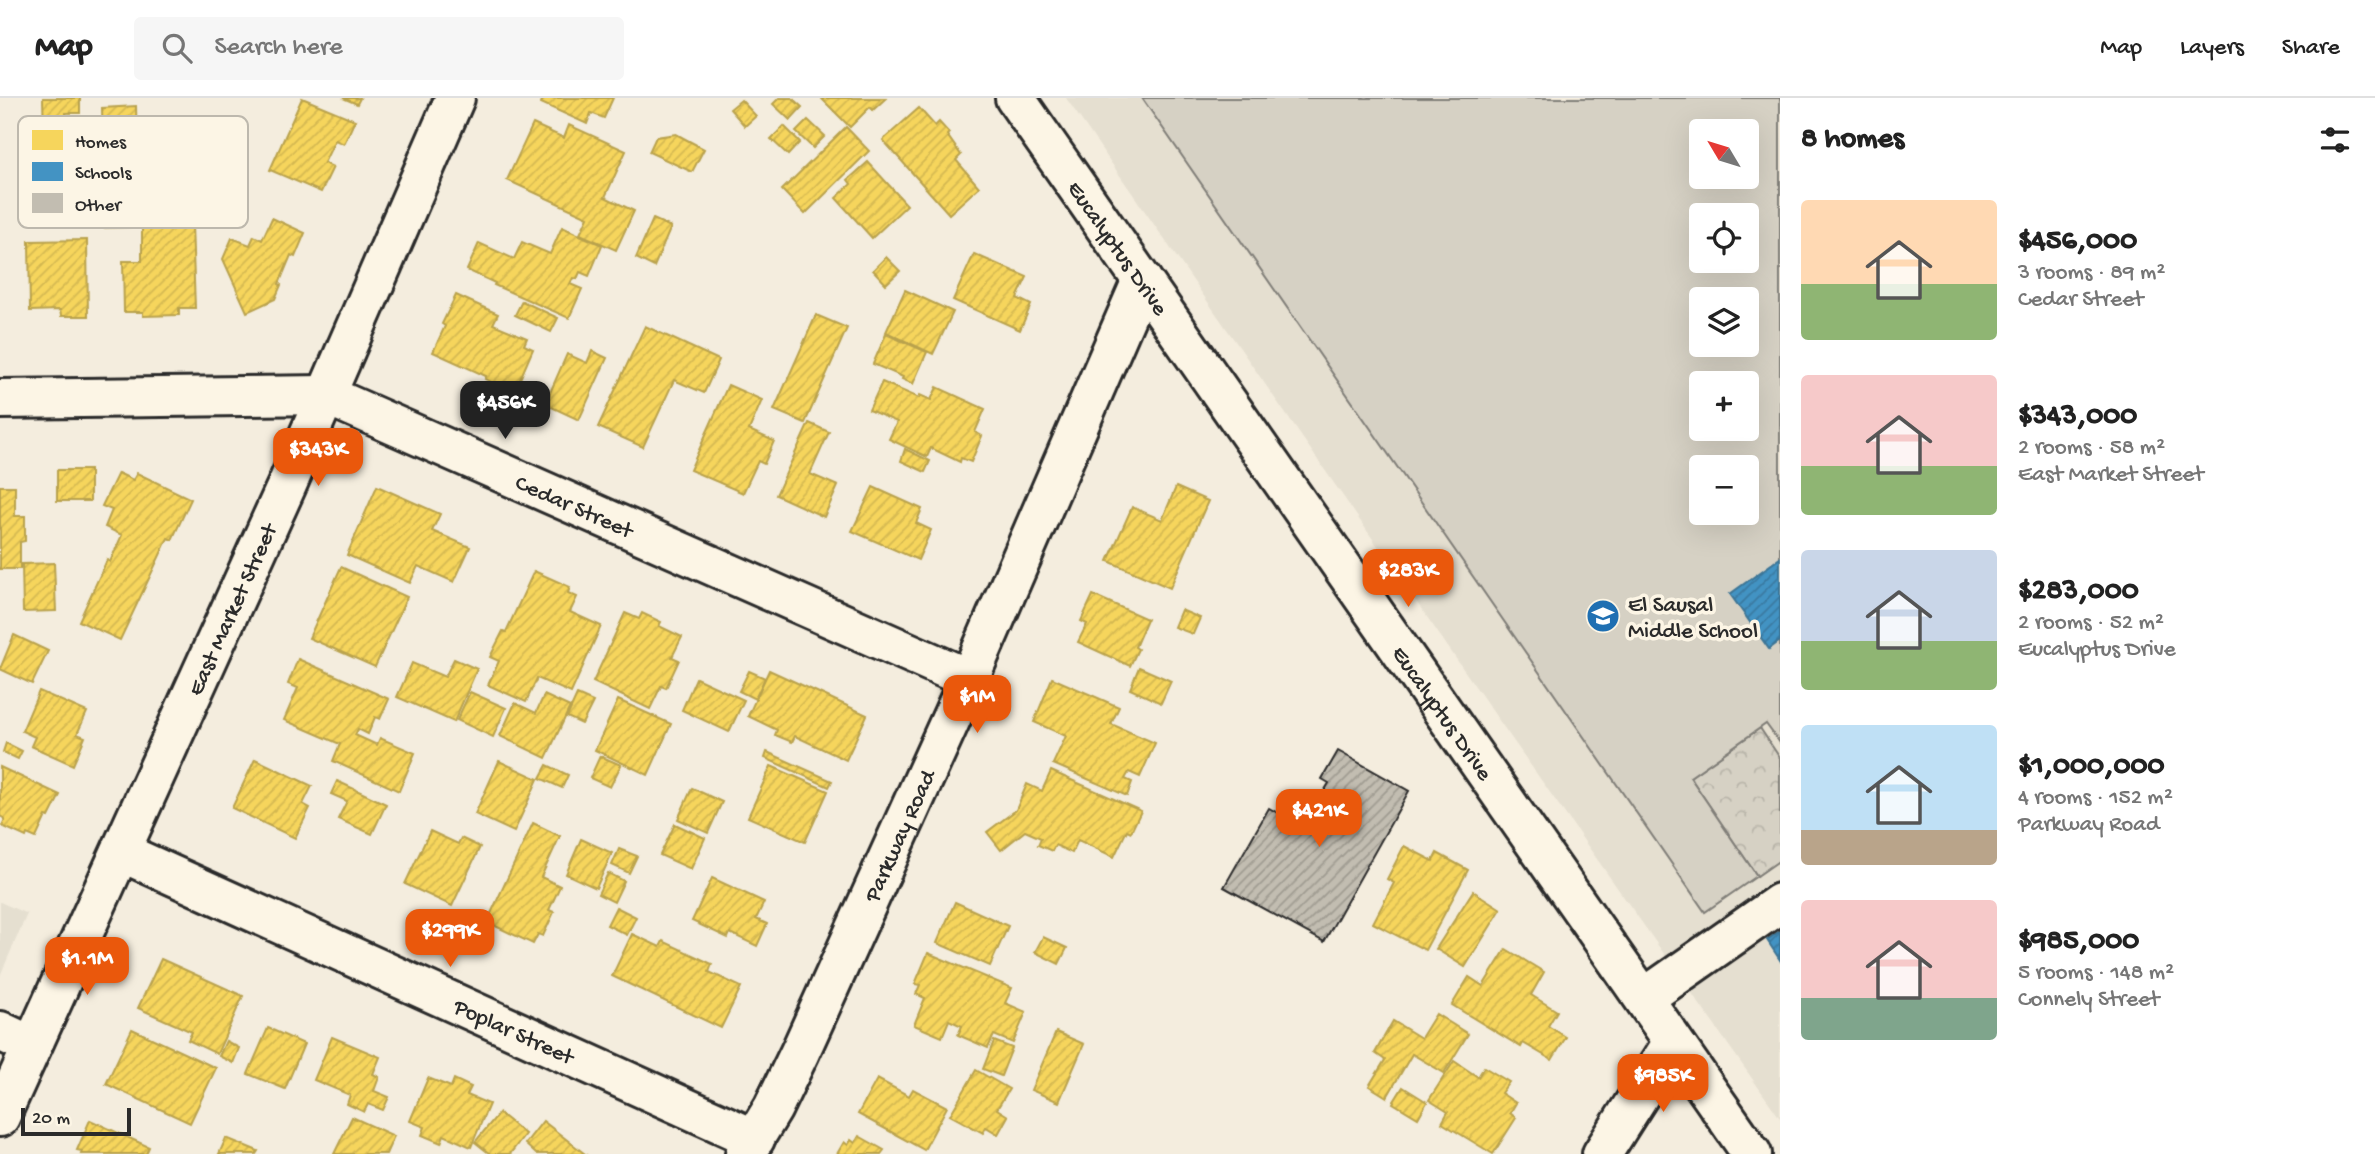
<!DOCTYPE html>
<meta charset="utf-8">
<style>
:root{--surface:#fff;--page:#f6f6f6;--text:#222;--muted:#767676;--line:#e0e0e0;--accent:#ea580c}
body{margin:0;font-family:"Gochi Hand",sans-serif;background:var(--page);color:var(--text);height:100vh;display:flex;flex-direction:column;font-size:26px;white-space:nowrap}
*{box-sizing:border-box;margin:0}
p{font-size:23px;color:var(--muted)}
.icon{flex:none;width:38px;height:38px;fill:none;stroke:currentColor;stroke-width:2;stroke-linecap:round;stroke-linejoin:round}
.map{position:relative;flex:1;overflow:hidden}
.sheet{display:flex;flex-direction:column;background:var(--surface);width:595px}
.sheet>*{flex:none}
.needle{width:46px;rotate:308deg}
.tools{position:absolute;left:1689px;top:21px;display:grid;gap:14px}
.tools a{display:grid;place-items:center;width:70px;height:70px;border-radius:7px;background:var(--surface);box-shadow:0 7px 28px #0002;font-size:35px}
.scale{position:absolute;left:21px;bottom:18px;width:110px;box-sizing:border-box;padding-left:7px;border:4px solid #2b2b2b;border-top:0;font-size:19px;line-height:24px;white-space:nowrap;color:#2b2b2b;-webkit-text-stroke:5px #fcf5e5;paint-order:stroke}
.price{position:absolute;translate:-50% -60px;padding:0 16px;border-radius:14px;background:var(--accent);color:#fff;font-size:23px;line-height:46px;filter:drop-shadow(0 2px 4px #0008)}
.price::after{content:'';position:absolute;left:50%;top:42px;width:21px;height:16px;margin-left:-10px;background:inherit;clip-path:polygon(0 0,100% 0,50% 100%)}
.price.selected{background:#222;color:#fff}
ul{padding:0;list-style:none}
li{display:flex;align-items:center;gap:21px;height:175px;padding:0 21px}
li span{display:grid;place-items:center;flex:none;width:196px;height:140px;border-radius:7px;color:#555}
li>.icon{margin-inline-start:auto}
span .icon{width:84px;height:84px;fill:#fffc;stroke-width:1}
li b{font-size:30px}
h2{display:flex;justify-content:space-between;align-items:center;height:84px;padding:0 21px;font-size:30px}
header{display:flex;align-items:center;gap:42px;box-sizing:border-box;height:98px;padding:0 35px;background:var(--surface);border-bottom:2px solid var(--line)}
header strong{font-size:33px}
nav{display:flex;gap:38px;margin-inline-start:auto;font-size:24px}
.search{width:490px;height:63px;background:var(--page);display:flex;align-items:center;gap:18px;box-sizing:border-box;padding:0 24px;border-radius:7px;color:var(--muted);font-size:26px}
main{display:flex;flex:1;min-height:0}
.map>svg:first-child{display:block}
.built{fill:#e5dfd0;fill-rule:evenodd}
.park{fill:url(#park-crowns);stroke:#807e78;stroke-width:2}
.garden{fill:#d6d1c4;stroke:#807e78;stroke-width:2;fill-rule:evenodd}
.homes{fill:url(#homes-hatch);stroke:#b9a24d;stroke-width:2}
.schools{fill:url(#schools-hatch);stroke:#3c7495;stroke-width:2}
.building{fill:url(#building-hatch);stroke:#2b2b2b;stroke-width:2}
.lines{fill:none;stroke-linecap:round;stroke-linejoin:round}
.minor-casing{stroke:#2b2b2b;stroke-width:44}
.major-casing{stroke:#2b2b2b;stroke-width:44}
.minor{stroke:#fcf5e5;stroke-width:38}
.major{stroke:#fcf5e5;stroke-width:38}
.labels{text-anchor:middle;stroke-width:7;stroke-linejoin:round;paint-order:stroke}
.street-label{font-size:23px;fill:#2b2b2b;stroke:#fcf5e5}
.poi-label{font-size:23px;fill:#2b2b2b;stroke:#fcf5e5;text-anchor:start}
.key{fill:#fcf5e5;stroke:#bdb8ad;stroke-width:2}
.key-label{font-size:19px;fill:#2b2b2b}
</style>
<header>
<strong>Map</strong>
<div class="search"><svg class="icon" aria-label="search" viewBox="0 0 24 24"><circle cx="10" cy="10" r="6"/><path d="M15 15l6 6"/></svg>Search here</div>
<nav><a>Map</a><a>Layers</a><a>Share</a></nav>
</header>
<main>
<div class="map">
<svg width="1780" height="1056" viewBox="0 0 1780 1056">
<defs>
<pattern id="park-crowns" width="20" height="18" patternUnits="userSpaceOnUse" patternTransform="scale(1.75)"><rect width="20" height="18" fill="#d6d1c4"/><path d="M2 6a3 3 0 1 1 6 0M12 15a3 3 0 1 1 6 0" fill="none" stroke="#b8b4a9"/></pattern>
<pattern id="homes-hatch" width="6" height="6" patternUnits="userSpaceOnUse" patternTransform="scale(1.75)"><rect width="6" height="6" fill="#f6d55c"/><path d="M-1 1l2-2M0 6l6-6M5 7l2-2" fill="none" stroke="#d3b750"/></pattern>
<pattern id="schools-hatch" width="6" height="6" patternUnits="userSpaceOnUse" patternTransform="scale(1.75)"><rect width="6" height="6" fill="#4393c3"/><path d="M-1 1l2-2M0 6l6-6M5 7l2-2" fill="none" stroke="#38789f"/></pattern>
<pattern id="building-hatch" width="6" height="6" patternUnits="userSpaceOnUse" patternTransform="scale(1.75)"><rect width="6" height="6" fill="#c2bdb1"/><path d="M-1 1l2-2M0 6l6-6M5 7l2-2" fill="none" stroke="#9e9a90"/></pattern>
</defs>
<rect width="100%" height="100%" fill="#f4edde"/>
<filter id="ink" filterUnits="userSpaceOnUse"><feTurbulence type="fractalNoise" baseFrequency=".0143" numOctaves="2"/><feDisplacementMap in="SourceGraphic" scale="14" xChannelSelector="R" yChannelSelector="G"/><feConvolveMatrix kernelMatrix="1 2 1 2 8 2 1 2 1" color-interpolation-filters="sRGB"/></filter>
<g filter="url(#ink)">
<g class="built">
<path d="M1066,0H1780V1020L1498,621ZM1701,33H1746V79H1701ZM1701,117H1746V163H1701ZM1701,201H1746V247H1701ZM1701,285H1746V331H1701ZM1701,369H1746V415H1701Z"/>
<polygon points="0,804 27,816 0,878"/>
</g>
<polygon class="park" points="1760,630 1780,660 1780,762 1757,778 1690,679"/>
<path class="garden" d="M1142,0H1780V645L1766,626L1690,679L1757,778L1705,814ZM1701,33H1746V79H1701ZM1701,117H1746V163H1701ZM1701,201H1746V247H1701ZM1701,285H1746V331H1701ZM1701,369H1746V415H1701Z"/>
<g class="homes">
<polygon points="43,0 80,0 80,15 66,15 66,34 44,34"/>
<polygon points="302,0 355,22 344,46 335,42 324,65 333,69 321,94 270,72"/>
<polygon points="343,0 360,0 357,6"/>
<polygon points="543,0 613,0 604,20 591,15 587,26 541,5"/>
<polygon points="779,0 792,0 802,9 790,22 773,6"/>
<polygon points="824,0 886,0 873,12 870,9 850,29 822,1"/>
<polygon points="741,2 756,18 745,28 730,11"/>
<polygon points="136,8 137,44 103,46 102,10"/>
<polygon points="919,10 935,28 939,24 949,35 947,37 961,57 956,62 979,89 949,116 883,42"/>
<polygon points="808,22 825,38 813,50 796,34"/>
<polygon points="533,26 564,40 569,27 626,53 605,99 634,113 616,152 580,136 588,119 507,82"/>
<polygon points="784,28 800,44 788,57 771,41"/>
<polygon points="846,29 869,53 805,116 782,92"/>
<polygon points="676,36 704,51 692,74 649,54 656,39"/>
<polygon points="868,64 907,107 872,140 836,100 851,86 848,82"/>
<polygon points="131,94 132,129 98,130 97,96"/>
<polygon points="272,120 305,135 295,159 291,157 279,186 281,187 275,201 247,214 223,161 232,140 250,147 254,138 262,142"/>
<polygon points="653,121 671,129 654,169 636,160"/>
<polygon points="192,126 195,210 179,210 179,217 143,218 143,214 124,214 123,163 142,163 142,128"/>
<polygon points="562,129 602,147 589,178 580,174 577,181 573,180 570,186 582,191 569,220 494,187 495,185 467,172 479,145 514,161 522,144 550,156"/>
<polygon points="87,142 88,218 61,218 60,212 30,213 29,143"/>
<polygon points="974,156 1027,179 1017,200 1031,207 1020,232 953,202"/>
<polygon points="886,159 900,173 886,186 873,172"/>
<polygon points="905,192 953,214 933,256 886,234"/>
<polygon points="456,197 498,216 493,226 527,240 524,247 533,251 514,295 485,281 486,278 433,254 445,228 442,226"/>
<polygon points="522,203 558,220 551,234 515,217"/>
<polygon points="816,217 847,230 805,325 774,312"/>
<polygon points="645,228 719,262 704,295 674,282 643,349 598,329"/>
<polygon points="886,236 927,254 913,286 902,281 903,279 873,266"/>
<polygon points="592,253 607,260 579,322 545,306 567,256 587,265"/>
<polygon points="882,284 919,300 920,297 931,302 937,289 985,311 975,334 982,338 971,364 961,360 960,364 931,350 927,359 889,341 897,324 869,312"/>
<polygon points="728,287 762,302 749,332 774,343 764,366 758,363 743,395 690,372"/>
<polygon points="809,325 829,334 810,376 838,388 824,419 776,397"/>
<polygon points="905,351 930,363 925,374 901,363"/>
<rect x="57" y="372" width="33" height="31"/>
<polygon points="118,375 133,382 137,375 191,401 172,442 168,440 120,542 79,523 107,462 110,464 122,437 105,429 112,412 102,408"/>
<polygon points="0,388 15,388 15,418 25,418 25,443 20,444 20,471 0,471"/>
<polygon points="377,388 440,416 432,433 470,449 454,484 418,468 410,485 347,457"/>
<polygon points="873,389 922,411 916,425 931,432 918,462 852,433"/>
<polygon points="1176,389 1208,403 1170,490 1108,463 1132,409 1162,422"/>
<polygon points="54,465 56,513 23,514 22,466"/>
<polygon points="341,469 407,499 375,569 309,540"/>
<polygon points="534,473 570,489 568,495 577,499 570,514 601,528 571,595 537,580 526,604 488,587 499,563 490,559 503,533 506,534"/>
<polygon points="1093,497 1147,521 1135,549 1138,551 1130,568 1078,544 1087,526 1081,523"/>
<polygon points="1181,512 1200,520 1193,536 1174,529"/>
<polygon points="625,515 639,521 642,515 661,524 659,528 682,539 672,559 679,562 666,590 661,588 650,611 593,584"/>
<polygon points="14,537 48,553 32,586 0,571"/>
<polygon points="298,561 389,601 380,621 375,619 368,636 358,631 355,637 377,647 380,640 415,655 399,693 333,663 340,646 284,622 298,590 288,586"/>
<polygon points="454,561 477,571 454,624 397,599 412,565 445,579"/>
<polygon points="1139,569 1171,583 1161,605 1130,591"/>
<polygon points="769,572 867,617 846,662 795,638 792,644 775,637 777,632 748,618"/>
<polygon points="749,573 765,580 755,601 739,593"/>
<polygon points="696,580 744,602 729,634 682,612"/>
<polygon points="1052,580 1119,609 1111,626 1155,645 1140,679 1129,674 1125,681 1132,684 1127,698 1053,666 1066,638 1034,624"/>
<polygon points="39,593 87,614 77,636 85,639 73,667 31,648 35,639 22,633"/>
<polygon points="470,594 506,610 493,639 457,622"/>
<polygon points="544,597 570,609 546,660 500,638 515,605 536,615"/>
<polygon points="577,597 593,604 582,626 567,619"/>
<polygon points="618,602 671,626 648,677 595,652"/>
<polygon points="6,645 22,653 18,661 3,654"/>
<polygon points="767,654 832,683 829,689 765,660"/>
<polygon points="600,658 621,667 610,689 590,680"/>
<polygon points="255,661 312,688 303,706 310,710 295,740 232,710"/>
<polygon points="499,663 538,681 514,734 475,716"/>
<polygon points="547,667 568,677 562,690 540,680"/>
<polygon points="771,668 828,693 805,744 748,719"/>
<polygon points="0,669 60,697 49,719 46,718 36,740 27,736 26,739 2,728 5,721 0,718"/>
<polygon points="1051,673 1141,713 1131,734 1127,732 1114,759 1078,742 1072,755 1055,747 1052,753 1038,747 1041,740 1025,733 1001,752 987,734 1016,712 1027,686 1042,693"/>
<polygon points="337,683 386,706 372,736 338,721 347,703 331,696"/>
<polygon points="692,690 722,704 708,735 678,721"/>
<polygon points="533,725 560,738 541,779 560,788 549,812 554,814 543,838 538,836 533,846 487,824"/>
<polygon points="675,726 705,740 691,771 660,757"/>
<polygon points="430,733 458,746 461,740 480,749 452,808 405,786"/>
<polygon points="581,741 612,755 596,790 566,776"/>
<polygon points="1404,748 1433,763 1437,755 1468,772 1425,852 1373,825 1394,785 1387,781"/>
<polygon points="619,751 637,758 629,775 612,767"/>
<polygon points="608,775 624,783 614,804 598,796"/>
<polygon points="712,780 764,804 756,821 767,826 757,848 730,835 728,840 692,823"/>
<polygon points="1473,793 1501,811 1465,869 1436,851"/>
<polygon points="955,804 1008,828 990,868 937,845"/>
<polygon points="616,809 636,819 627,837 607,827"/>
<polygon points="632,836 660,849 663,843 712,866 709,874 741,889 721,930 612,878"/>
<polygon points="1043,839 1067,850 1059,866 1035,854"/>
<polygon points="1506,851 1544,874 1531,897 1557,913 1548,928 1566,939 1552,962 1523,945 1521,949 1452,907 1469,879 1483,888"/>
<polygon points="928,855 1012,890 1005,905 1026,914 1013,945 994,937 988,950 958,937 962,928 949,922 942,939 914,927 925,900 916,896 920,887 915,886"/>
<polygon points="161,861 243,898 217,956 188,942 192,934 138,910"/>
<polygon points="1436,916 1468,936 1444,975 1412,956 1387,999 1369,988 1385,962 1375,955 1393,923 1421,940"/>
<polygon points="268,930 304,946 285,991 248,976"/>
<polygon points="132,931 216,970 190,1025 106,986"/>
<polygon points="1056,934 1084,946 1059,1004 1031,992"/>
<polygon points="332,939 380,959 373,976 379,979 374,993 389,999 383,1012 368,1006 364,1014 347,1006 350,997 314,982"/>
<polygon points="226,943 239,950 233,965 219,958"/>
<polygon points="994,943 1012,950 1001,978 983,971"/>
<polygon points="1454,963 1478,979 1484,969 1509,984 1501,995 1516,1005 1510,1015 1516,1020 1493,1056 1442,1025 1448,1014 1429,1002"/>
<polygon points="976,972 1009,991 997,1011 1008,1018 998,1036 986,1029 983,1035 950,1017"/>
<polygon points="428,980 451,989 454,981 471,989 467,997 489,1006 471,1049 444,1037 441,1045 422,1037 425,1029 410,1023"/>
<polygon points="877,981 909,998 913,991 947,1009 924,1052 858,1016"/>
<polygon points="1403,989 1427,1004 1418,1020 1393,1005"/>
<polygon points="499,1015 525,1036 510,1056 490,1056 475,1044"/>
<polygon points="352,1019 394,1038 386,1056 334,1056"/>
<polygon points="90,1022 149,1049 146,1056 81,1056 82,1053 77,1052"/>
<polygon points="543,1023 585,1056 536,1056 525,1046"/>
<polygon points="859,1038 884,1052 881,1056 837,1056 844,1044 848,1047 851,1042 855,1045"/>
<polygon points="226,1040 258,1053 256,1056 219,1056"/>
</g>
<g class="schools">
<polygon points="1780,460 1780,543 1769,551 1730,496"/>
<polygon points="1780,833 1780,862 1767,842"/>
</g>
<polygon class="building" points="1338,653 1409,693 1324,844 1224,789 1269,710 1303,729 1329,685 1322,681"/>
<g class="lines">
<defs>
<g id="minor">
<path id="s1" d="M1015,0L1752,1056"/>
<path id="s2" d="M0,301L326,297L969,581"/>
<path id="s3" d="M121,754L755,1041"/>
<polyline points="1644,900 1780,805"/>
<polyline points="0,933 32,948"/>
<path id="s4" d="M745,1056L773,1010L800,954L969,581L1142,182"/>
<polyline points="1602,1056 1673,944"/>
</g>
<g id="major">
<path id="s5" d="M0,1019L287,387L455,0"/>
</g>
</defs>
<use href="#minor" class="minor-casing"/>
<use href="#major" class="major-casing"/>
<use href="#minor" class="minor"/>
<use href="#major" class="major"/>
</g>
</g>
<defs>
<symbol id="school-disc" viewBox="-11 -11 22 22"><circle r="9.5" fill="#1f6fb2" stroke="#fcf5e5"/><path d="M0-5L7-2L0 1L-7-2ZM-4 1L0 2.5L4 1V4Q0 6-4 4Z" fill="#fff"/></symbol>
</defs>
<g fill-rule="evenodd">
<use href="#school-disc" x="1584" y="499" width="38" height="38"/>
</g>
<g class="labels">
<g class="street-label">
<text dy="8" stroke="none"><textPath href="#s1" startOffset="182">Eucalyptus Drive</textPath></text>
<text dy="8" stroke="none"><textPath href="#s2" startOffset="598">Cedar Street</textPath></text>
<text dy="8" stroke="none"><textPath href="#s5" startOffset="558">East Market Street</textPath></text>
<text dy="8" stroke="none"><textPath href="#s1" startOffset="749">Eucalyptus Drive</textPath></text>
<text dy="8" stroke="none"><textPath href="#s4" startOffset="354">Parkway Road</textPath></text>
<text dy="8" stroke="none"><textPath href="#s3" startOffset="432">Poplar Street</textPath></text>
</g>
<g class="poi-label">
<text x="1628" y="513">El Sausal<tspan x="1628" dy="26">Middle School</tspan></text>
</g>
</g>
<rect x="18" y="18" width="230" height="112" rx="10" class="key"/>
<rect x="32" y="32" width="31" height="20" fill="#f6d55c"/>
<rect x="32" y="64" width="31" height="19" fill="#4393c3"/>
<rect x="32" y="95" width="31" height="20" fill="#c2bdb1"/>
<g class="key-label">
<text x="75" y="49">Homes</text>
<text x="75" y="80">Schools</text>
<text x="75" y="112">Other</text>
</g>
</svg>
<div class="tools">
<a><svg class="needle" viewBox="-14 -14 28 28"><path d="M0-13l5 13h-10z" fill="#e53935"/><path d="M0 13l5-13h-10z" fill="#767676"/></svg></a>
<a><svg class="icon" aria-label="locate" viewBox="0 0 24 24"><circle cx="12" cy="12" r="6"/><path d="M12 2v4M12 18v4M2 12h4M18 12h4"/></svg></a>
<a><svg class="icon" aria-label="layers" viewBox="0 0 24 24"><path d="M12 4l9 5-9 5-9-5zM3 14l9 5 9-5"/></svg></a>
<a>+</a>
<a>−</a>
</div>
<div class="scale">20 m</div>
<b class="price selected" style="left:505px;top:343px">$456K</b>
<b class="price" style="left:318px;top:390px">$343K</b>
<b class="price" style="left:1408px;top:511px">$283K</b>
<b class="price" style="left:977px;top:637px">$1M</b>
<b class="price" style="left:1319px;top:751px">$421K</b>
<b class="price" style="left:450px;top:871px">$299K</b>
<b class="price" style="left:87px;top:899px">$1.1M</b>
<b class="price" style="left:1663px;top:1016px">$985K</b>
</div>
<section class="sheet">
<h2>8 homes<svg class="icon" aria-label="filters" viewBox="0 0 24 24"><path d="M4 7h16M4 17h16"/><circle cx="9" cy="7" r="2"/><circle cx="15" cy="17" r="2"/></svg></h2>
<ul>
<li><span style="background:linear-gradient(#ffd9b3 60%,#8fb573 0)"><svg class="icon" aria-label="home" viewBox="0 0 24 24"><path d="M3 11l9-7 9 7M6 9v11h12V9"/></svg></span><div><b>$456,000</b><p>3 rooms · 89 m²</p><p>Cedar Street</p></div></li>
<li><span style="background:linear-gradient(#f6c9c9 65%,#8fb573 0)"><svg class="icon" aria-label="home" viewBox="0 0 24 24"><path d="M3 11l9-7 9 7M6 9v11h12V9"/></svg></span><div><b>$343,000</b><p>2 rooms · 58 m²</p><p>East Market Street</p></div></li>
<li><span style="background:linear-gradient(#c9d6e8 65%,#8fb573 0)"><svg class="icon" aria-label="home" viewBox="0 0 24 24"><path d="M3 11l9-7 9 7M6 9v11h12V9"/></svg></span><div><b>$283,000</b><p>2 rooms · 52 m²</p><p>Eucalyptus Drive</p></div></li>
<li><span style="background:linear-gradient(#bfe0f5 75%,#b9a48a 0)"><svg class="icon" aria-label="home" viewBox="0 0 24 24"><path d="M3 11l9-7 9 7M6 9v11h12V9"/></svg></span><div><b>$1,000,000</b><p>4 rooms · 152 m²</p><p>Parkway Road</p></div></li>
<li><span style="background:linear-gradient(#f6c9c9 70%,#7fa58c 0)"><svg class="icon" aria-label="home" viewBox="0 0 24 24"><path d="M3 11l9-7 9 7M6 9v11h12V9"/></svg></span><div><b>$985,000</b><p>5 rooms · 148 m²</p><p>Connely Street</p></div></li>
</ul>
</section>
</main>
